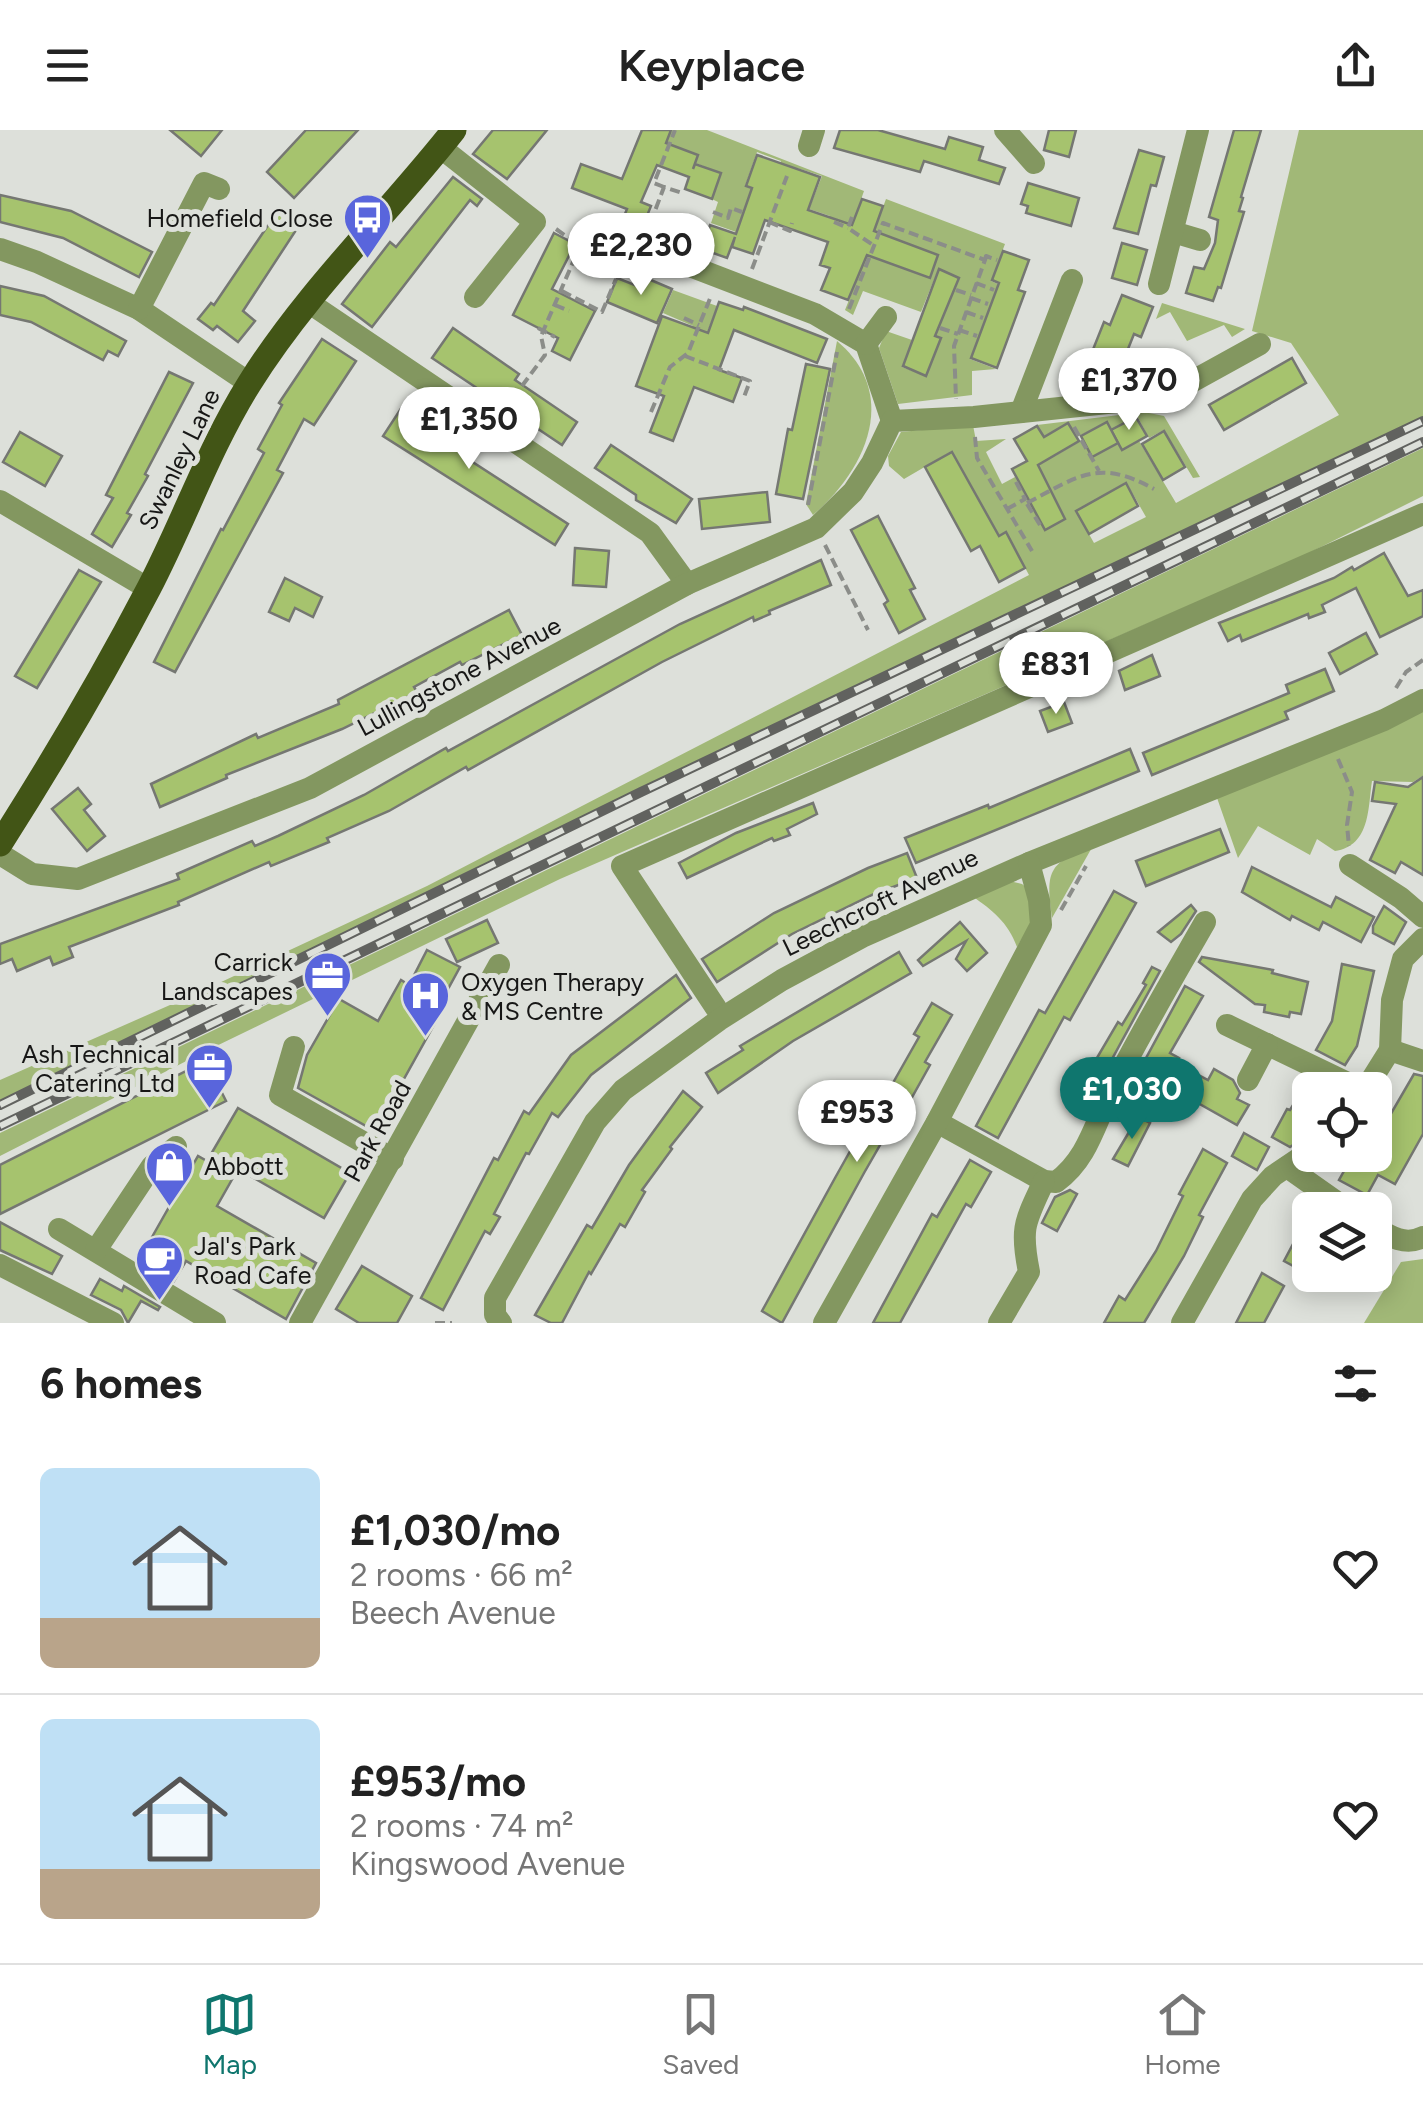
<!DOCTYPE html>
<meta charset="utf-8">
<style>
:root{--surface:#fff;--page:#f2f2f2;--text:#222;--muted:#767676;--line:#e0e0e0;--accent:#0f766e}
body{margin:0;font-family:Figtree,sans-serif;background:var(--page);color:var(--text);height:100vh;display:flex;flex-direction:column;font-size:38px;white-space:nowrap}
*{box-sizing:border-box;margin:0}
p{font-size:32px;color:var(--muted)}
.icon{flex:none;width:55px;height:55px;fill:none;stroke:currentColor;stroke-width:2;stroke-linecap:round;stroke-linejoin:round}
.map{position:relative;height:1193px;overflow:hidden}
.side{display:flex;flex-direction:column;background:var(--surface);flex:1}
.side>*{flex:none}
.fabs{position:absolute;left:1292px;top:942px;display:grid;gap:20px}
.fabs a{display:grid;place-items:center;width:100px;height:100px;border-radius:15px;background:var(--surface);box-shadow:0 5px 25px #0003;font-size:50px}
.price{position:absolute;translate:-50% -85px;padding:0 22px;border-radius:35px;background:#fff;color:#222;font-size:32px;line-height:65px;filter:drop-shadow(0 2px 5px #0008)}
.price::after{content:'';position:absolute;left:50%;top:60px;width:30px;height:22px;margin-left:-15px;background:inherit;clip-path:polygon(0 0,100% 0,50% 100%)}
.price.on{background:var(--accent);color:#fff}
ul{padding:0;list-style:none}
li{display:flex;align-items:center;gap:30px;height:250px;padding:0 40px}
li+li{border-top:2px solid var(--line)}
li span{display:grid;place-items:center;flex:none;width:280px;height:200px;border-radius:15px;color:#555}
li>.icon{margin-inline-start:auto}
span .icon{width:120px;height:120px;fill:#fffc;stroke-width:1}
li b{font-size:42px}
h2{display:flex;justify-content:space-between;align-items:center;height:120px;padding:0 40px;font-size:42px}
header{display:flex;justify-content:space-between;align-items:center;height:130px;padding:0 40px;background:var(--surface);font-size:45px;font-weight:600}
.menu{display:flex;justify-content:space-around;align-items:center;height:140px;border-top:2px solid var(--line);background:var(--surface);font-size:28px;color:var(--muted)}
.menu a{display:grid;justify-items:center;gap:5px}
.menu .on{color:var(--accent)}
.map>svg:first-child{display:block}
.green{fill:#a1b877;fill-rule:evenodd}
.building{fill:#a6c36e;stroke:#757772;stroke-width:2.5}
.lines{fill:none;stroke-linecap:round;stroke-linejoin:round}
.path{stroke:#8b8d89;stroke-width:4;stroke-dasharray:10 5;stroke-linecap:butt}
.minor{stroke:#839760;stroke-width:22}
.major{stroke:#425516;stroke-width:25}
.rail-casing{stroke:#61625f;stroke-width:10}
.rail{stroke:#dde0da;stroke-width:6;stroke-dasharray:19;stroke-linecap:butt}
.labels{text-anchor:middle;stroke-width:10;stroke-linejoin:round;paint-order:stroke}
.poi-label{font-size:25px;fill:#171716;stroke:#dde0da;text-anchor:end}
.street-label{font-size:25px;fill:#171716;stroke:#dde0da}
</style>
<header><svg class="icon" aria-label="menu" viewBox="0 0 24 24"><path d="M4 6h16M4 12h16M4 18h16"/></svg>Keyplace<svg class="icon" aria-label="share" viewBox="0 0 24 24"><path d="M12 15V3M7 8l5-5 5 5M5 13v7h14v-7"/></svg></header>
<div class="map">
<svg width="1423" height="1193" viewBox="0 0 1423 1193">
<rect width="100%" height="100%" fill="#dde0da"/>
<g class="green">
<polygon points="672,0 707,0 864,61 850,101 828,93 830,86 809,79 822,46 797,38 785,72 770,63 781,31 757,22 745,56 752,59 736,102 711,93 718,72 712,69 721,43 695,33 698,25 666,13"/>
<path d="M1299,0H1423V293L641,661L0,974V950L204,860L427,756L1029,445L1006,402L999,405L952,321L904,349L889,336L888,326L901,302L973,295L976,311L1006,309L986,322L1002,354L1015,347L1045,400L1065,389L1033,326H1055L1082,310L1093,327L1118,313L1122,320L1139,311L1176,373L1339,285L1291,213L1252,201ZM1126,352L1146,387L1094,413L1076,381Z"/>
<polygon points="886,69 1005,114 991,151 998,154 970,229 996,239 972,241 972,265 898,274 879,218 886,201 912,210 902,237 926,246 941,208 935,206 958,148 938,140 921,182 863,161 853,185 845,180 857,150 844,143 872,107"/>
<polygon points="673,160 717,176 698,227 686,217 693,196 663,183"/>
<polygon points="1162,173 1245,199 1232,207 1224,195 1187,211 1170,182 1156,189"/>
<path d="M837,211C900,264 867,339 813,385L806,374Z"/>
<polygon points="1144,282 1164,286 1200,347 1193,348 1164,300 1149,308 1137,286 1111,300 1107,292 1077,307 1068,293 1044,306 1037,295"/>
<polygon points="1423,318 1423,366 1303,426 560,749 206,921 0,1026 0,1003"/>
<path d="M1423,579V646L1413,652L1372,651C1368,676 1371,716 1335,721L1317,709L1310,725L1258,696L1238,728L1216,665Z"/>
<path d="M1094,714L1052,788C1045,739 1049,734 1094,714Z"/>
<path d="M1005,750L1022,754L1028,759L1031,793L1017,817C1008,792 992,780 972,766Z"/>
<polygon points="1423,1129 1423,1193 1364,1193 1401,1132"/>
</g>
<g class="building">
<polygon points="170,0 222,0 201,26"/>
<polygon points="306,0 358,0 294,68 267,42"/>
<polygon points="493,0 547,0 507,49 473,24"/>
<polygon points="642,0 671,0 666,13 698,25 693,39 695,34 721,43 712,69 685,59 689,47 657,35 641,72 651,76 638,108 618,101 627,79 572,58 581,34 622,49"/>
<polygon points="840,0 878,0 945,19 949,7 983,17 979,30 1005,38 999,54 924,31 920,42 834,18"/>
<polygon points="1049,0 1076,0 1069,27 1044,20"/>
<polygon points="1234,0 1261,0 1241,67 1243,68 1239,81 1244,82 1221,158 1218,157 1213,171 1186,163 1194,137 1204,139 1215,113 1218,90 1209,87"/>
<polygon points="1139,20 1164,27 1156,56 1151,55 1138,104 1114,98"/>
<polygon points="757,25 820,47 808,80 852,95 862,69 883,76 874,101 938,125 930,148 867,125 848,170 821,160 830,138 820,135 828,112 765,90 753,124 732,117 735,107 727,128 702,119 710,95 736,104 752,58 746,56"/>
<polygon points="453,47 482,69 477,76 470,70 372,197 342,174 390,112 396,117"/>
<polygon points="1028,53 1079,68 1071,96 1026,83 1028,76 1021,74"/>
<polygon points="0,65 71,81 152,122 139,147 63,108 0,92"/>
<polygon points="277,82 298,97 243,181 255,191 238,212 217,196 213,200 198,189 211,173 214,175"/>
<polygon points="554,103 575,114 552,159 595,181 570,230 552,221 558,208 513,185"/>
<polygon points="1122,113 1147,120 1137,155 1112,148"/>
<polygon points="1003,121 1029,130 1018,160 1025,162 997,238 971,228 999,153 992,150"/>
<polygon points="939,139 959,148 935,206 941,208 926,246 903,236"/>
<polygon points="617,148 642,158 646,148 672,159 657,193 607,172"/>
<polygon points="0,156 44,166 126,211 118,226 108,221 103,230 31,192 0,185"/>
<polygon points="1122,165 1153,177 1141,207 1134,204 1116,249 1086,237 1104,192 1110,195"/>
<polygon points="719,172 743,180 744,177 827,209 817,233 734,200 719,240 742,248 733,272 694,257 673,311 650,302 664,266 636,256 662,186 708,203"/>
<polygon points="453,198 519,244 515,250 577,292 562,315 432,228"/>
<polygon points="322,209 356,231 314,295 304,289 277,340 283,343 175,542 154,532 221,399 223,400 264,323 258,319 282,275 279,273"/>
<polygon points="1292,228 1306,253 1224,300 1209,275"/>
<polygon points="806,234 830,239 803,369 776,364 788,299 792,300"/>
<polygon points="169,242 193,253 145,344 148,346 127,383 131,385 112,417 92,404 113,368 106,365"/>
<polygon points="404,274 474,319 468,329 568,394 555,415 383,306"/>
<polygon points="1136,287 1147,306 1122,320 1111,300"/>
<polygon points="1107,292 1118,313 1092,327 1081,306"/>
<polygon points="1068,293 1079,311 1038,335 1065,389 1045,400 1012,339 1027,331 1014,309 1037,296 1044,307"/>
<polygon points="1164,301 1185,337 1163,350 1142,314"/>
<polygon points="20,302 62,326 45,356 3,332"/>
<polygon points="611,315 692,369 676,393 636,370 636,365 595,338"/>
<polygon points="952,322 999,406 1006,402 1025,438 999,452 980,416 971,421 925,337"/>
<polygon points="1126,353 1138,376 1089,404 1076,381"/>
<polygon points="767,362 770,392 702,399 699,369"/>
<polygon points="878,386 915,458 910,460 925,489 899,503 884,474 888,471 851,400"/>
<polygon points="575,418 609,421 606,457 573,455"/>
<polygon points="1384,423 1408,466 1423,460 1423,486 1380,507 1356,458 1322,475 1325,482 1309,488 1308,484 1242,511 1240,505 1228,511 1219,493 1334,448 1352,437 1354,440"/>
<polygon points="821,430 831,455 769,481 770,484 754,491 753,487 662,532 468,640 466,637 389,681 327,708 329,712 271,736 269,732 178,772 179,775 69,817 73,827 53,835 50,827 17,841 12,829 0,834 0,814 179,749 177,744 252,711 255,716 278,706 364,665 446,618 448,621 680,494"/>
<polygon points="79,440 101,452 37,558 15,546"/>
<polygon points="285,448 322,467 313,487 295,478 289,491 269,482"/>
<polygon points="509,480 522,505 462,535 460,532 414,557 417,562 342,599 226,645 227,648 160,677 151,654 256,604 258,608 339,574 338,570"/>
<polygon points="1366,503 1377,524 1340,544 1329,523"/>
<polygon points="1152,525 1160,546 1125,560 1119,541"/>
<polygon points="1325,539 1334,561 1285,582 1288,589 1152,645 1143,623 1289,563 1286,555"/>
<polygon points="1064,572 1072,593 1048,602 1040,581"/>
<polygon points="1130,619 1139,641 916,733 905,708 988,675 989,678"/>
<polygon points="1423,647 1423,745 1401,732 1395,743 1370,730 1396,674 1372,671 1375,652 1408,657"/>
<polygon points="78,658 91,674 84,680 105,706 87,721 52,679"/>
<polygon points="813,673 817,684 787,699 790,705 774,711 772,708 687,748 679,733 736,703"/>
<polygon points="1220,699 1229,722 1146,756 1136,731"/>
<polygon points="907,723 917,748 872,765 792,804 717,852 702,829 774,783 868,738"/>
<polygon points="1252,737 1331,777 1336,767 1374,787 1361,812 1323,792 1319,800 1292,786 1290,790 1242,762"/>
<polygon points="1114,761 1136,773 1070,890 1064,887 998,1008 976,996 1039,880 1045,883"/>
<polygon points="1191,775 1196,781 1181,804 1171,812 1158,802"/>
<polygon points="1384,776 1406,792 1394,814 1373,803 1373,796"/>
<polygon points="487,790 498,813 457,832 446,809"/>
<polygon points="960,792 987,823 967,841 956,829 966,811 923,836 918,830"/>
<polygon points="427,820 460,837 441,872 445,875 375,1001 298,958 307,925 339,869 378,891 401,850 409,855"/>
<polygon points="899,822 911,843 793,911 718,963 706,943 743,920 740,916"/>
<polygon points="1202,827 1273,840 1272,843 1308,852 1301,884 1290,882 1289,887 1264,882 1265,875 1255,874 1199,832"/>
<polygon points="1342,834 1374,841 1357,916 1345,935 1316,920 1332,891"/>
<polygon points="1152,837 1160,841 1094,962 1081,955 1118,892 1122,895 1146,855 1143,853"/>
<polygon points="676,845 691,868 591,945 558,987 552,983 529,1024 526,1023 494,1084 500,1087 490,1104 485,1101 443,1180 421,1168 494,1028 498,1030 524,981 529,984 571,925"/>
<polygon points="1185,856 1203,866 1170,923 1179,928 1176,933 1208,950 1214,939 1233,950 1240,963 1237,969 1249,975 1237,995 1196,972 1193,978 1161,960 1164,955 1139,941"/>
<polygon points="932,873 952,885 925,932 930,935 887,1012 883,1010 864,1043 782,1193 762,1181 835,1048 853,1016 856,1018 919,907 914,904"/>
<polygon points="206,931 226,971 0,1084 0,1035"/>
<polygon points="1414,944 1423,946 1423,1004 1395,1054 1378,1045 1367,1065 1339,1050 1353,1025 1375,1025 1375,1011"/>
<polygon points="1308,951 1327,960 1310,960 1310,986 1296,1013 1290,1017 1272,1007 1287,979 1290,980"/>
<polygon points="683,961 702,977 670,1017 672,1019 642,1060 645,1062 625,1097 620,1094 591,1144 589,1142 562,1193 551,1193 535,1185 587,1095 592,1098 629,1035"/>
<polygon points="238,978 350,1043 324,1088 238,1039 217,1076 316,1133 286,1189 186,1131 174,1151 139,1130 198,1026 207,1031"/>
<polygon points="1138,987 1150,993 1128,1036 1113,1029"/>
<polygon points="1244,1003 1269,1017 1257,1040 1232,1026"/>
<polygon points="1203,1019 1227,1033 1199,1085 1203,1087 1184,1126 1144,1193 1104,1193 1119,1166 1125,1170 1156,1121 1183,1066 1179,1064"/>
<polygon points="970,1030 991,1042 971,1077 966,1074 900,1193 873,1193 932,1084 937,1087"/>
<polygon points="1070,1060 1077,1064 1057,1101 1042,1093 1055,1067"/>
<polygon points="1310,1082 1310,1145 1284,1131"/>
<polygon points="0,1092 62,1126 52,1144 0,1120"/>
<polygon points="362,1136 412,1166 397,1193 359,1193 336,1179"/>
<polygon points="1262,1143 1284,1156 1264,1193 1236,1193"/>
<polygon points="100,1149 122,1161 124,1156 160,1177 158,1180 141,1171 128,1193 121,1180 91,1165"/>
</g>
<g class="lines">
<g class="path">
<polyline points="664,57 654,53 675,0"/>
<polyline points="713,82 728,88 731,78 742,82"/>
<polyline points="852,87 848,98 873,115"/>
<polyline points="769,92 790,101 792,93"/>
<polyline points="834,92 848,98"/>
<polyline points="556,99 580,116 610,115"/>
<polyline points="645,107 664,57 682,63"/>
<polyline points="985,130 986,126 997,130"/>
<polyline points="752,139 787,46"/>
<polyline points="976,153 994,160"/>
<polyline points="956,160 971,165"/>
<polyline points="562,161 602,182 616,149"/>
<polyline points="971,168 988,174"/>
<polyline points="555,175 569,181"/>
<polyline points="849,179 883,93 985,130 954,216 956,269"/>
<polyline points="966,182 983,188"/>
<polyline points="684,188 699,195"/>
<polyline points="538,198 555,207"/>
<polyline points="940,198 958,204"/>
<polyline points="959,200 977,206"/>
<polyline points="685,226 750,251 744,267"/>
<polyline points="504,280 545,225 541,206 580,116"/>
<polyline points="651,282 670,237 688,223 711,166"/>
<polyline points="1074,297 1099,341"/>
<polyline points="975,307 977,328 1032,421"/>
<path d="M1027,373C1079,346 1098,328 1154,359"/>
<polyline points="1027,374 1040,395"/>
<polyline points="808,375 837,222"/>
<polyline points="1007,379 1025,369 1015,350"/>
<polyline points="825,415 868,500"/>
<polyline points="1396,558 1406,542 1423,530"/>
<polyline points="1338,629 1352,662 1347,695 1349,716"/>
<polyline points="1061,780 1086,736"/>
<polyline points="435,1193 452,1193"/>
</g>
<g class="minor">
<polyline points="1005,0 1034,33"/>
<polyline points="809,16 814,0"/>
<polyline points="440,17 535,92 475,167"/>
<polyline points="1173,102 1200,110"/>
<polyline points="0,119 37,132 139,179 249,253"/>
<polyline points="669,128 682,96"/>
<polyline points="626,130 669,128 815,184 866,214 892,291"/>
<polyline points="1159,154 1198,0"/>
<polyline points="308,172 650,403 687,454"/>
<polyline points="139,179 204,53 219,59"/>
<polyline points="866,214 886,187"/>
<polyline points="1021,282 1072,150"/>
<polyline points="0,371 149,459"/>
<polyline points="0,724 32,744 78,749 310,658 687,454 816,398 853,362 872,333 892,291 974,287 1164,267 1260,214"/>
<polyline points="1350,735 1401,768 1423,787"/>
<polyline points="716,878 622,736 1423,384"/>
<polyline points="1227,895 1362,960"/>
<polyline points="294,917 280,965 393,1029"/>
<polyline points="1390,920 1423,931"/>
<polyline points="1248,950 1267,914"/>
<polyline points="1365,960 1390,920 1392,870 1403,829 1423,809"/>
<path d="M937,992L1044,1051L1056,1052C1087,1030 1095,994 1111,961C1140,904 1173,848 1205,792"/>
<polyline points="1287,1037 1348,1080"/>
<path d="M1375,1097C1390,1107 1406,1116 1423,1107"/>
<polyline points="59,1099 215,1193"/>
<polyline points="96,1120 152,1036 176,1017"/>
<polyline points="0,1135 113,1193"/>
<polyline points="300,1193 499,835"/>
<polyline points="501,1193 495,1185 495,1168 595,992 623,960 719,890 782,850 862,807 1029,733 1384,590 1423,570"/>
<polyline points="824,1193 937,992 1041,795 1039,770 1029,733"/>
<path d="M999,1193L1029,1142C1020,1097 1025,1092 1044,1051"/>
<polyline points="1182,1193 1252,1069 1273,1046 1310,1021"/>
</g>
<path class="major" d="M0,714C53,631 103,546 149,458C184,391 209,318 249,254C307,161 387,85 454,0"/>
<defs>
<g id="rail">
<polyline points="0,975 641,662 1423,291"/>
<polyline points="0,996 1423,312"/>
</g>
</defs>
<use href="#rail" class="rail-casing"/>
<use href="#rail" class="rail"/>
</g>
<defs>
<symbol id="bus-pin" viewBox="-11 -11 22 30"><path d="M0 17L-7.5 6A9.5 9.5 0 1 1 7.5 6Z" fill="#5965dc" stroke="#dde0da"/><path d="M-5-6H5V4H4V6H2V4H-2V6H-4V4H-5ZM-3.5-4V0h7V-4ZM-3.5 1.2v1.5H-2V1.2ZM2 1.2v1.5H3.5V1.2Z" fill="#fff"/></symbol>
<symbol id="office-pin" viewBox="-11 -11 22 30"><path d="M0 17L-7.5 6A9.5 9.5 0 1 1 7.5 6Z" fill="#5965dc" stroke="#dde0da"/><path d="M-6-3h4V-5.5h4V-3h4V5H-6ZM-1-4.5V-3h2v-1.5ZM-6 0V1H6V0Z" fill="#fff"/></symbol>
<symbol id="hospital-pin" viewBox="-11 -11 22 30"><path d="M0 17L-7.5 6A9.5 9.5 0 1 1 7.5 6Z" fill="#5965dc" stroke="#dde0da"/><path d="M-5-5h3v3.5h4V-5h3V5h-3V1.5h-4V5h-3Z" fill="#fff"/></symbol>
<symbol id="shop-pin" viewBox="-11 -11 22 30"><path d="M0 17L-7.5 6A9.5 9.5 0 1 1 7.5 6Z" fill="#5965dc" stroke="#dde0da"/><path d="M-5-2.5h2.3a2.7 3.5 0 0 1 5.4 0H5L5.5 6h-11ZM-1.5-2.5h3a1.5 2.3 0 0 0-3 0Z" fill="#fff"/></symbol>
<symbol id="cafe-pin" viewBox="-11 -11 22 30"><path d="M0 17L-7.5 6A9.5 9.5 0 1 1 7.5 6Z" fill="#5965dc" stroke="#dde0da"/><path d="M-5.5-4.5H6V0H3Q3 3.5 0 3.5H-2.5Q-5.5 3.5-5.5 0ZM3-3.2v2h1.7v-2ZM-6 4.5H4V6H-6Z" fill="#fff"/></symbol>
</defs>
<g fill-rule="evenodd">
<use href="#bus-pin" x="340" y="60" width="55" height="75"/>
<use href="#office-pin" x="300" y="818" width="55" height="75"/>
<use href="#hospital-pin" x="398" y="838" width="55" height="75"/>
<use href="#office-pin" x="182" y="910" width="55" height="75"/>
<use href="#shop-pin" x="142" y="1008" width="55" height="75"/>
<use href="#cafe-pin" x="132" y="1102" width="55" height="75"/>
</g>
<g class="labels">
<g class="poi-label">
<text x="333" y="97">Homefield Close</text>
<text x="293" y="841">Carrick<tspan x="293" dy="29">Landscapes</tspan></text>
<text x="461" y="861" text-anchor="start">Oxygen Therapy<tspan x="461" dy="29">&amp; MS Centre</tspan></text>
<text x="175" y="933">Ash Technical<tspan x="175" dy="29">Catering Ltd</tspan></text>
<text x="204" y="1045" text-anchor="start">Abbott</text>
<text x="194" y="1125" text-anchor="start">Jal's Park<tspan x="194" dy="29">Road Cafe</tspan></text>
</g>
<g class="street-label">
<text transform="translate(179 329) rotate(-64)" y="9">Swanley Lane</text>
<text transform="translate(459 546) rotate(-28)" y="9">Lullingstone Avenue</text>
<text transform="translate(880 772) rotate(-26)" y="9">Leechcroft Avenue</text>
<text transform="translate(377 1001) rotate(-61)" y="9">Park Road</text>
</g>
</g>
</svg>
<div class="fabs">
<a><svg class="icon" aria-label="locate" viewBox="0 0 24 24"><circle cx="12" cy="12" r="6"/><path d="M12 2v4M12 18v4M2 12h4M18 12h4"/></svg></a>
<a><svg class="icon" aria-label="layers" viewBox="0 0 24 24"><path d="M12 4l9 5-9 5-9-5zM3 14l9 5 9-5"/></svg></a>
</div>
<b class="price" style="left:641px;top:168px">£2,230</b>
<b class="price" style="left:1129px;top:303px">£1,370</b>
<b class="price" style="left:469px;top:342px">£1,350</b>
<b class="price" style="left:1056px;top:587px">£831</b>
<b class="price on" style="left:1132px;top:1012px">£1,030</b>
<b class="price" style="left:857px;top:1035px">£953</b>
</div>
<section class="side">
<h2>6 homes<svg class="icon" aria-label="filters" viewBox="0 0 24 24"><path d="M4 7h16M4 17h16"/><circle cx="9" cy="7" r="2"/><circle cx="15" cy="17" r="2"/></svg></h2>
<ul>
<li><span style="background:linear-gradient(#bfe0f5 75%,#b9a48a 0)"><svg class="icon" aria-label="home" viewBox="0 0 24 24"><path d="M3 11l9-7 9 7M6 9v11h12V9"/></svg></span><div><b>£1,030/mo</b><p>2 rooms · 66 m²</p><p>Beech Avenue</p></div><svg class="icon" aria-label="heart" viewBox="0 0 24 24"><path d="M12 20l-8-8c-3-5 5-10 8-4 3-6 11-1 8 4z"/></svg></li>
<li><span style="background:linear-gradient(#bfe0f5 75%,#b9a48a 0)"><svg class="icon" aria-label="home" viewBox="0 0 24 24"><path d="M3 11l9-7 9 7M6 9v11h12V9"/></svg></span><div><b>£953/mo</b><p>2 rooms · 74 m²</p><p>Kingswood Avenue</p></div><svg class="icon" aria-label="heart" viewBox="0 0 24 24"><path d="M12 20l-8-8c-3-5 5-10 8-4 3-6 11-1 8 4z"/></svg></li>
</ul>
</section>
<nav class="menu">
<a class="on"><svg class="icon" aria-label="map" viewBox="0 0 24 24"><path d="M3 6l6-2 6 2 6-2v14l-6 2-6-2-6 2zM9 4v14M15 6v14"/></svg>Map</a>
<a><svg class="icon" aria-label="saved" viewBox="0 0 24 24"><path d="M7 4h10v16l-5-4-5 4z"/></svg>Saved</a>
<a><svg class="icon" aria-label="home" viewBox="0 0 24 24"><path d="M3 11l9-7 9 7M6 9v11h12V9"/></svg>Home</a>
</nav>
